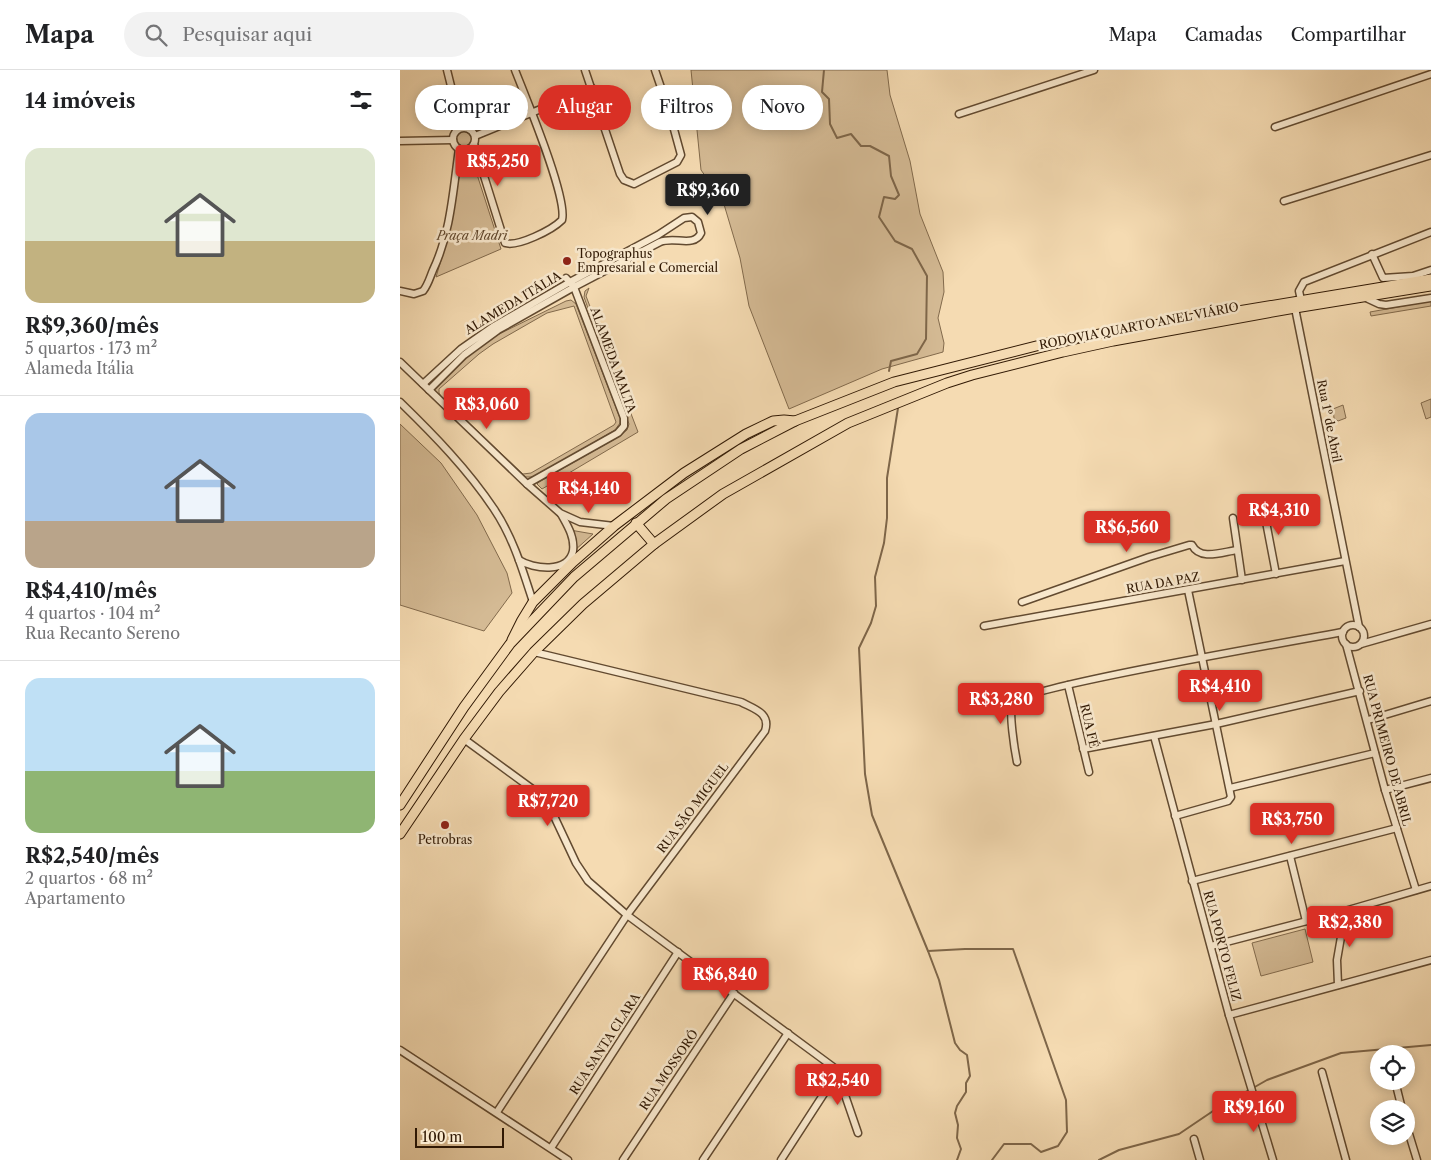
<!DOCTYPE html>
<html lang="pt">
<meta charset="utf-8">
<style>
:root{--surface:#fff;--page:#f2f2f2;--text:#202124;--muted:#757577;--line:#e0e0e0;--accent:#d93025}
body{margin:0;font-family:"Libre Caslon Text",serif;background:var(--page);color:var(--text);height:100vh;display:flex;flex-direction:column;font-size:19px;white-space:nowrap}
*{box-sizing:border-box;margin:0}
p{font-size:16px;color:var(--muted)}
.icon{flex:none;width:28px;height:28px;fill:none;stroke:currentColor;stroke-width:2;stroke-linecap:round;stroke-linejoin:round}
.map{position:relative;flex:1;overflow:hidden}
.drawer{display:flex;flex-direction:column;background:var(--surface);width:400px}
.drawer>*{flex:none}
.top-card{position:absolute;left:15px;top:15px;width:475px;height:45px;display:flex;gap:10px}
.fabs{position:absolute;left:970px;top:975px;display:grid;gap:10px}
.fabs a{display:grid;place-items:center;width:45px;height:45px;border-radius:50%;background:var(--surface);box-shadow:0 2px 12px #0003;font-size:25px}
.scale{position:absolute;left:15px;bottom:12px;width:89px;box-sizing:border-box;padding-left:5px;border:2px solid #311904;border-top:0;font-size:14px;line-height:18px;white-space:nowrap;color:#311904;-webkit-text-stroke:4px #f8e8cd;paint-order:stroke}
.price{position:absolute;translate:-50% -42px;padding:0 11px;border-radius:5px;background:var(--accent);color:#fff;font-size:16px;line-height:32px;filter:drop-shadow(0 1px 2px #0008)}
.price::after{content:'';position:absolute;left:50%;top:30px;width:15px;height:11px;margin-left:-8px;background:inherit;clip-path:polygon(0 0,100% 0,50% 100%)}
.price.active{background:#222;color:#fff}
ul{padding:0;list-style:none}
li{display:grid;align-content:center;gap:10px;height:265px;padding:0 25px}
li+li{border-top:1px solid var(--line)}
li span{display:grid;place-items:center;height:155px;border-radius:15px;color:#555}
li>.icon{margin-inline-start:auto}
span .icon{width:90px;height:90px;fill:#fffc;stroke-width:1}
li b{font-size:21px}
h2{display:flex;justify-content:space-between;align-items:center;height:60px;padding:0 25px;font-size:21px}
.tag{padding:0 18px;border-radius:22px;background:var(--surface);box-shadow:0 2px 12px #0003;font-size:18px;line-height:45px}
.tag.active{background:var(--accent);color:#fff}
header{display:flex;align-items:center;gap:30px;box-sizing:border-box;height:70px;padding:0 25px;background:var(--surface);border-bottom:1px solid var(--line)}
header strong{font-size:24px}
nav{display:flex;gap:28px;margin-inline-start:auto;font-size:18px}
.search{width:350px;height:45px;background:var(--page);display:flex;align-items:center;gap:12px;box-sizing:border-box;padding:0 18px;border-radius:28px;color:var(--muted);font-size:19px}
main{display:flex;flex:1;min-height:0}
.map>svg:first-child{display:block}
.green{fill:#d4ba94;stroke:#826a4c;fill-rule:evenodd}
.lines{fill:none;stroke-linecap:round;stroke-linejoin:round}
.stream{stroke:#7e6649;stroke-width:2}
.minor-casing{stroke:#624a30;stroke-width:9}
.highway-casing{stroke:#311904;stroke-width:11}
.minor{stroke:#f8e8cd;stroke-width:6}
.highway{stroke:#f5dbb2;stroke-width:9}
.poi-dot{fill:#8f2418;stroke:#f8e8cd;stroke-width:2}
.labels{text-anchor:middle;stroke-width:5;stroke-linejoin:round;paint-order:stroke}
.park-label{font-size:12px;font-style:italic;fill:#62492f;stroke:#f8e8cd}
.poi-label{font-size:12px;fill:#311904;stroke:#f8e8cd;text-anchor:start}
.street-label{font-size:12px;fill:#311904;stroke:#f8e8cd}
</style>
<header>
<strong>Mapa</strong>
<div class="search"><svg class="icon" aria-label="search" viewBox="0 0 24 24"><circle cx="10" cy="10" r="6"/><path d="M15 15l6 6"/></svg>Pesquisar aqui</div>
<nav><a>Mapa</a><a>Camadas</a><a>Compartilhar</a></nav>
</header>
<main>
<section class="drawer">
<h2>14 imóveis<svg class="icon" aria-label="filters" viewBox="0 0 24 24"><path d="M4 7h16M4 17h16"/><circle cx="9" cy="7" r="2"/><circle cx="15" cy="17" r="2"/></svg></h2>
<ul>
<li><span style="background:linear-gradient(#dfe7d0 60%,#c2b280 0)"><svg class="icon" aria-label="home" viewBox="0 0 24 24"><path d="M3 11l9-7 9 7M6 9v11h12V9"/></svg></span><div><b>R$9,360/mês</b><p>5 quartos · 173 m²</p><p>Alameda Itália</p></div></li>
<li><span style="background:linear-gradient(#a9c7e8 70%,#b9a48a 0)"><svg class="icon" aria-label="home" viewBox="0 0 24 24"><path d="M3 11l9-7 9 7M6 9v11h12V9"/></svg></span><div><b>R$4,410/mês</b><p>4 quartos · 104 m²</p><p>Rua Recanto Sereno</p></div></li>
<li><span style="background:linear-gradient(#bfe0f5 60%,#8fb573 0)"><svg class="icon" aria-label="home" viewBox="0 0 24 24"><path d="M3 11l9-7 9 7M6 9v11h12V9"/></svg></span><div><b>R$2,540/mês</b><p>2 quartos · 68 m²</p><p>Apartamento</p></div></li>
</ul>
</section>
<div class="map">
<svg width="1031" height="1090" viewBox="0 0 1031 1090">
<rect width="100%" height="100%" fill="#f5dbb2"/>
<filter id="stains"><feTurbulence type="fractalNoise" baseFrequency=".004" numOctaves="4"/><feColorMatrix values="0 0 0 0 .2 0 0 0 0 .09 0 0 0 0 .02 0 0 0 .5 -.17"/></filter>
<radialGradient id="worn" r=".72"><stop offset=".6" stop-color="#630" stop-opacity="0"/><stop offset="1" stop-color="#630" stop-opacity=".3"/></radialGradient>
<g class="green">
<polygon points="291,0 487,0 490,25 510,91 520,144 543,202 544,222 538,248 544,273 543,282 482,299 389,339 349,236 340,188 323,131 301,100"/>
<circle cx="64" cy="69" r="9"/>
<polygon points="70,88 73,92 101,179 36,207 50,160 60,99 66,89"/>
<polygon points="189,218 186,226 238,362 142,419 137,414 139,412 220,366 227,360 229,354 184,227 185,221"/>
<path d="M171,230L176,234L220,348V353L215,360L134,407H126L32,322L57,295L89,269L166,231ZM174,236L216,352L214,355L131,403L123,404L41,326L39,323V319L79,284L93,274L147,243Z"/>
<polygon points="1031,231 1031,236 971,246 970,242"/>
<polygon points="1031,329 1031,347 1026,349 1021,333"/>
<polygon points="943,335 946,348 938,351 934,348 933,339"/>
<polygon points="0,354 41,393 77,445 107,503 112,523 84,561 0,535"/>
<polygon points="170,460 193,464 174,481"/>
<polygon points="905,859 913,892 861,906 852,873"/>
</g>
<g class="lines">
<g class="stream">
<polyline points="424,0 422,22 429,29 430,54 437,68 451,64 461,76 470,76 489,86 491,106 499,125 495,129 484,127 479,147 495,171 512,179 527,206 526,269 517,284 491,291 489,301"/>
<polyline points="498,338 487,408 487,448 484,473 475,507 476,536 471,553 459,578 465,704 472,745 528,881 539,910 555,973 560,980 567,985 570,1006 566,1013 566,1022 557,1036 555,1043 558,1055 557,1068 561,1079 557,1090"/>
<polyline points="528,881 565,879 613,879 666,1030 667,1062 658,1076 641,1082 631,1074 604,1074 592,1090"/>
<polyline points="853,1018 867,1010 941,983 1031,975"/>
<polyline points="699,1090 719,1080 779,1064 816,1039 849,1020"/>
</g>
<defs>
<g id="minor">
<polyline points="47,0 54,28 56,61"/>
<polyline points="185,0 220,104 224,110 234,114 277,92 281,85 269,41 255,0"/>
<polyline points="55,31 69,59"/>
<polyline points="559,44 694,0"/>
<polyline points="875,57 1031,4"/>
<circle cx="64" cy="69" r="11"/>
<polyline points="75,66 192,18"/>
<polyline points="0,71 53,70"/>
<path d="M74,74L105,173C118,177 152,160 162,150C168,128 125,26 115,0"/>
<polyline points="884,131 1031,85"/>
<polyline points="972,184 983,208 1013,206 1031,200"/>
<path d="M0,221L14,224L23,221C28,215 30,207 33,200C51,162 53,120 59,79"/>
<polyline points="964,227 979,234 986,235 1031,228"/>
<polyline points="901,230 899,221 904,212 1031,162"/>
<polyline points="895,238 959,557"/>
<polyline points="0,292 127,414 160,443 180,452 214,456"/>
<path d="M23,314L61,279L94,256L170,212L258,165L284,148L292,147L298,152L301,163C294,178 275,166 260,172L174,217L98,260L64,285L29,320"/>
<path d="M0,332C34,365 68,400 94,439C113,467 123,501 133,532"/>
<polyline points="127,414 218,363 224,356 224,348 174,217 166,208"/>
<polyline points="862,431 876,504"/>
<polyline points="833,448 842,510"/>
<path d="M119,490C133,499 168,504 173,481C175,467 167,455 161,444"/>
<path d="M622,532L749,487L789,475H792C800,491 822,482 837,480"/>
<circle cx="953" cy="566" r="11"/>
<polyline points="584,556 945,491"/>
<polyline points="946,574 985,720 1016,820"/>
<polyline points="961,574 1031,554"/>
<polyline points="668,615 689,702"/>
<polyline points="968,650 1031,631"/>
<polyline points="754,666 829,945 873,1090"/>
<polyline points="64,669 146,729 176,793 188,811 227,845 436,999 458,1063"/>
<polyline points="683,679 816,654 960,621"/>
<path d="M617,692C615,682 608,640 613,632C625,617 905,569 943,562"/>
<polyline points="830,718 975,683"/>
<polyline points="985,720 1031,708"/>
<polyline points="775,746 828,731 831,727 788,520"/>
<polyline points="890,786 906,851"/>
<polyline points="792,811 997,758"/>
<polyline points="938,843 941,867 937,890 938,915"/>
<polyline points="811,876 938,843 1031,816"/>
<polyline points="829,945 1031,890"/>
<polyline points="0,980 168,1090"/>
<polyline points="922,1002 946,1090"/>
<polyline points="995,1011 1002,1039"/>
<path d="M97,1042L227,845L365,661C371,643 354,639 341,632L134,582"/>
<polyline points="1006,1054 1017,1090"/>
<polyline points="794,1069 800,1090"/>
<polyline points="151,1078 278,882"/>
<polyline points="223,1090 334,923"/>
<polyline points="303,1090 388,963"/>
<polyline points="381,1090 438,1002"/>
</g>
<g id="highway">
<polyline points="236,453 254,474"/>
<polyline points="112,570 122,550 133,532 173,492 214,456 284,403 346,364 373,351 384,350 395,351"/>
<polyline points="0,735 64,637 110,574 174,507 266,429 341,379 395,351 494,312 652,272 1031,209"/>
<polyline points="0,764 64,669 99,622 134,582 183,534 254,474 323,424 448,353 547,313 572,305 663,282 713,271 895,238 1031,216"/>
</g>
</defs>
<use href="#minor" class="minor-casing"/>
<use href="#highway" class="highway-casing"/>
<use href="#minor" class="minor"/>
<use href="#highway" class="highway"/>
</g>
<g class="poi-dot">
<circle cx="167" cy="191" r="5"/>
<circle cx="45" cy="755" r="5"/>
</g>
<g class="labels">
<g class="park-label">
<text x="72" y="170">Praça Madri</text>
</g>
<g class="poi-label">
<text x="177" y="188">Topographus<tspan x="177" dy="14">Empresarial e Comercial</tspan></text>
<text x="45" y="774" text-anchor="middle">Petrobras</text>
</g>
<g class="street-label">
<text transform="translate(113 233) rotate(-31)" y="4">ALAMEDA ITÁLIA</text>
<text transform="translate(739 256) rotate(-11)" y="4">RODOVIA QUARTO ANEL VIÁRIO</text>
<text transform="translate(213 290) rotate(70)" y="4">ALAMEDA MALTA</text>
<text transform="translate(929 351) rotate(79)" y="4">Rua 1º de Abril</text>
<text transform="translate(763 513) rotate(-10)" y="4">RUA DA PAZ</text>
<text transform="translate(689 656) rotate(77)" y="4">RUA FÉ</text>
<text transform="translate(987 680) rotate(75)" y="4">RUA PRIMEIRO DE ABRIL</text>
<text transform="translate(293 738) rotate(-53)" y="4">RUA SÃO MIGUEL</text>
<text transform="translate(822 876) rotate(75)" y="4">RUA PORTO FELIZ</text>
<text transform="translate(205 974) rotate(-57)" y="4">RUA SANTA CLARA</text>
<text transform="translate(269 1000) rotate(-56)" y="4">RUA MOSSORÓ</text>
</g>
</g>
<rect width="100%" height="100%" filter="url(#stains)"/>
<rect width="100%" height="100%" fill="url(#worn)"/>
</svg>
<div class="fabs">
<a><svg class="icon" aria-label="locate" viewBox="0 0 24 24"><circle cx="12" cy="12" r="6"/><path d="M12 2v4M12 18v4M2 12h4M18 12h4"/></svg></a>
<a><svg class="icon" aria-label="layers" viewBox="0 0 24 24"><path d="M12 4l9 5-9 5-9-5zM3 14l9 5 9-5"/></svg></a>
</div>
<div class="scale">100 m</div>
<b class="price" style="left:98px;top:117px">R$5,250</b>
<b class="price active" style="left:308px;top:146px">R$9,360</b>
<b class="price" style="left:87px;top:360px">R$3,060</b>
<b class="price" style="left:189px;top:444px">R$4,140</b>
<b class="price" style="left:879px;top:466px">R$4,310</b>
<b class="price" style="left:727px;top:483px">R$6,560</b>
<b class="price" style="left:820px;top:642px">R$4,410</b>
<b class="price" style="left:601px;top:655px">R$3,280</b>
<b class="price" style="left:148px;top:757px">R$7,720</b>
<b class="price" style="left:892px;top:775px">R$3,750</b>
<b class="price" style="left:950px;top:878px">R$2,380</b>
<b class="price" style="left:325px;top:930px">R$6,840</b>
<b class="price" style="left:438px;top:1036px">R$2,540</b>
<b class="price" style="left:854px;top:1063px">R$9,160</b>
<div class="top-card">
<a class="tag">Comprar</a>
<a class="tag active">Alugar</a>
<a class="tag">Filtros</a>
<a class="tag">Novo</a>
</div>
</div>
</main>
